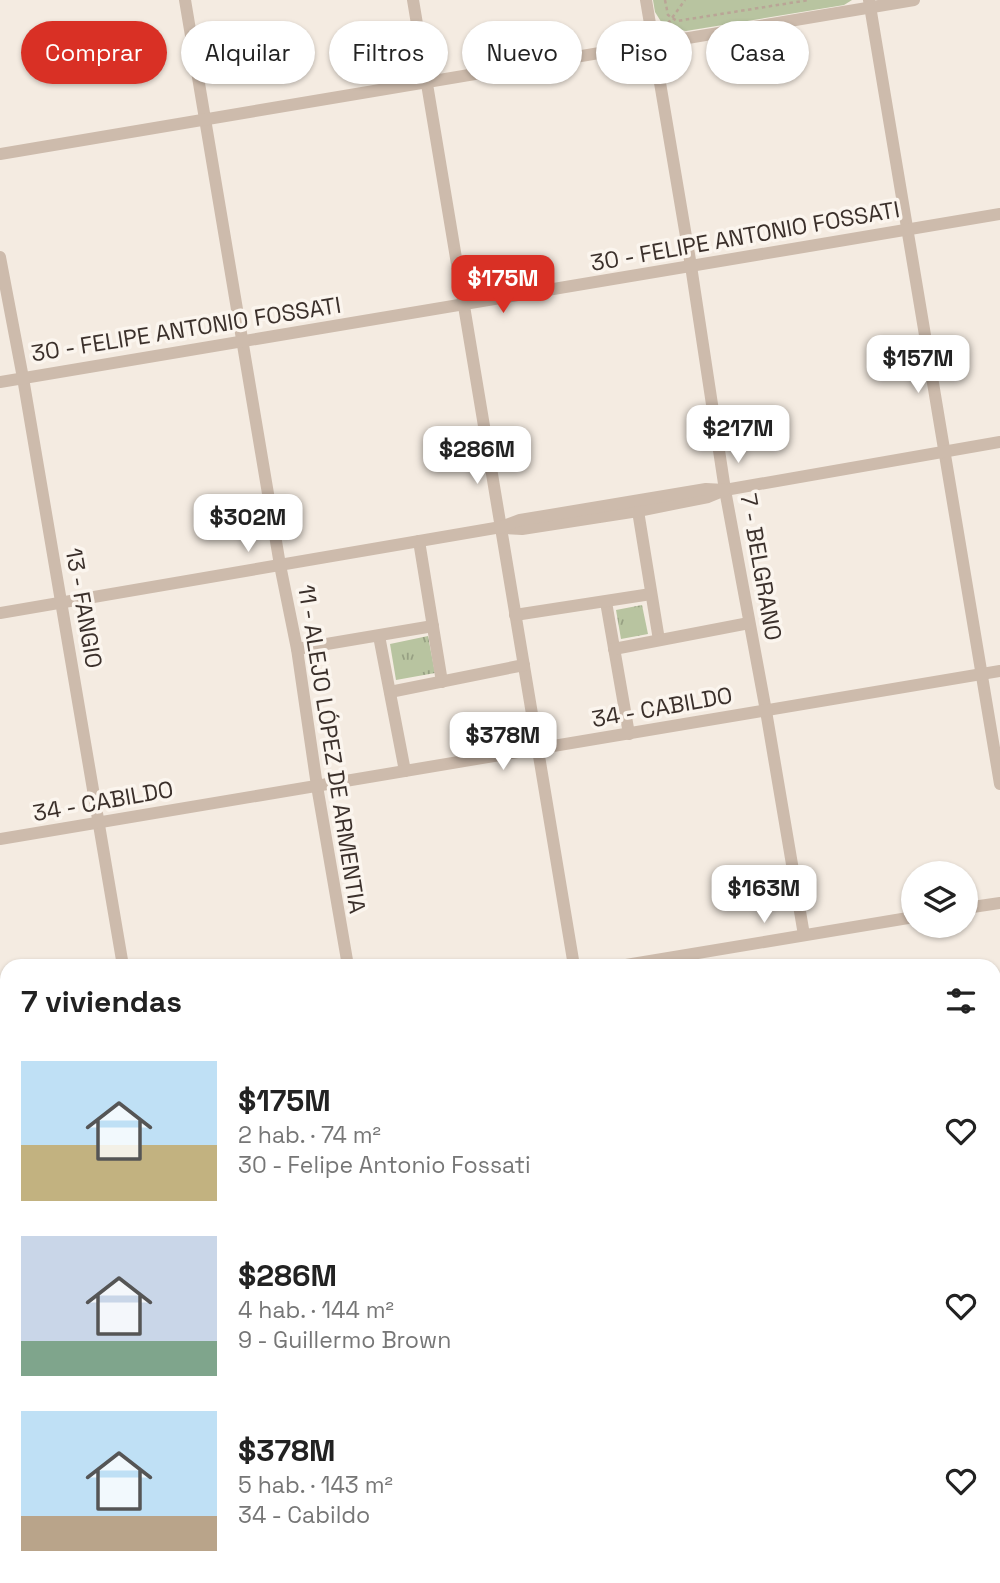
<!DOCTYPE html>
<html lang="es">
<meta charset="utf-8">
<style>
:root{--surface:#fff;--page:#f2f2f2;--text:#222;--muted:#767676;--accent:#d93025}
body{margin:0;font-family:"Space Grotesk",sans-serif;background:var(--page);color:var(--text);height:100vh;display:flex;flex-direction:column;font-size:26px;white-space:nowrap}
*{box-sizing:border-box;margin:0}
p{font-size:23px;color:var(--muted)}
.icon{flex:none;width:38px;height:38px;fill:none;stroke:currentColor;stroke-width:2;stroke-linecap:round;stroke-linejoin:round}
.map{position:relative;flex:1;overflow:hidden}
.side{position:absolute;left:0px;top:959px;width:1001px;height:625px;display:flex;flex-direction:column;background:var(--surface);border-radius:21px 21px 0 0;box-shadow:0 2px 5px #0004}
.side>*{flex:none}
.hud{position:absolute;left:21px;top:21px;width:959px;height:63px;display:flex;gap:14px}
.fabs{position:absolute;left:901px;top:861px;display:grid;gap:14px}
.fabs a{display:grid;place-items:center;width:77px;height:77px;border-radius:50%;background:var(--surface);box-shadow:0 2px 5px #0004;font-size:35px}
.price{position:absolute;translate:-50% -60px;padding:0 16px;border-radius:14px;background:#fff;color:#222;font-size:23px;line-height:46px;filter:drop-shadow(0 2px 4px #0008)}
.price::after{content:'';position:absolute;left:50%;top:42px;width:21px;height:16px;margin-left:-10px;background:inherit;clip-path:polygon(0 0,100% 0,50% 100%)}
.price.current{background:var(--accent);color:#fff}
ul{padding:0;list-style:none}
li{display:flex;align-items:center;gap:21px;height:175px;padding:0 21px}
li span{display:grid;place-items:center;flex:none;width:196px;height:140px;border-radius:0px;color:#555}
li>.icon{margin-inline-start:auto}
span .icon{width:84px;height:84px;fill:#fffc;stroke-width:1}
li b{font-size:30px}
h2{display:flex;justify-content:space-between;align-items:center;height:84px;padding:0 21px;font-size:30px}
.pill{padding:0 24px;border-radius:32px;background:var(--surface);box-shadow:0 2px 5px #0004;font-size:24px;line-height:63px}
.pill.current{background:var(--accent);color:#fff}
.map>svg:first-child{display:block}
.grass{fill:url(#grass-tufts)}
.park{fill:#b8c4a0}
.lines{fill:none;stroke-linecap:round;stroke-linejoin:round}
.path{stroke:#b9a596;stroke-width:2.5;stroke-dasharray:3.5 3.5;stroke-linecap:butt}
.minor{stroke:#cdbbac;stroke-width:12}
.labels{text-anchor:middle;stroke-width:7;stroke-linejoin:round;paint-order:stroke}
.street-label{font-size:23px;fill:#3b302b;stroke:#fbf5ee}
</style>
<div class="map">
<svg width="1000" height="1583" viewBox="0 0 1000 1583">
<defs>
<pattern id="grass-tufts" width="24" height="20" patternUnits="userSpaceOnUse" patternTransform="scale(1.75)"><rect width="24" height="20" fill="#b8c4a0"/><path d="M3 7l-1-3M5 7V3M7 7l1-3M15 17l-1-3M17 17v-4M19 17l1-3" fill="none" stroke="#97a083"/></pattern>
</defs>
<rect width="100%" height="100%" fill="#f4ebe1"/>
<g class="grass">
<polygon points="642,605 648,634 621,639 616,610"/>
<polygon points="428,636 435,673 396,680 390,644"/>
</g>
<polygon class="park" points="653,0 852,0 844,5 686,31 665,28 655,12"/>
<g class="lines">
<g class="path">
<polyline points="665,0 668,15 677,21 809,0"/>
<polyline points="664,29 685,0"/>
</g>
<g class="minor">
<polyline points="185,0 280,565 297,649 317,786 348,966"/>
<polyline points="413,0 574,966"/>
<polyline points="646,0 691,266 725,490 766,711 804,935"/>
<polyline points="869,0 1000,784"/>
<polyline points="0,154 914,0"/>
<polyline points="0,257 23,378 123,966"/>
<polyline points="0,382 1000,214"/>
<polyline points="638,511 659,640"/>
<polyline points="505,528 522,529 638,511 708,497 725,490 1000,442"/>
<polyline points="419,541 442,682"/>
<polyline points="606,602 629,734"/>
<polyline points="0,613 501,527 520,520 706,489 725,490"/>
<polyline points="515,615 651,594"/>
<polyline points="379,636 405,771"/>
<polyline points="297,649 433,626"/>
<polyline points="614,649 749,623"/>
<polyline points="390,692 524,665"/>
<polyline points="0,839 1000,671"/>
<polyline points="966,908 1000,903"/>
<polyline points="620,966 914,917"/>
<polyline points="0,1069 7,1068"/>
<polyline points="0,1291 7,1290"/>
<polyline points="994,1349 1000,1348"/>
<polyline points="994,1366 1000,1365"/>
<polyline points="0,1516 7,1515"/>
<polyline points="0,1533 7,1532"/>
<polyline points="223,1577 225,1583"/>
<polyline points="677,1577 679,1583"/>
</g>
</g>
<g class="labels">
<g class="street-label">
<text transform="translate(745 236) rotate(-10)" y="8">30 - FELIPE ANTONIO FOSSATI</text>
<text transform="translate(186 329) rotate(-9)" y="8">30 - FELIPE ANTONIO FOSSATI</text>
<text transform="translate(761 567) rotate(80)" y="8">7 - BELGRANO</text>
<text transform="translate(84 608) rotate(80)" y="8">13 - FANGIO</text>
<text transform="translate(662 707) rotate(-10)" y="8">34 - CABILDO</text>
<text transform="translate(332 749) rotate(81)" y="8">11 - ALEJO LÓPEZ DE ARMENTIA</text>
<text transform="translate(103 801) rotate(-10)" y="8">34 - CABILDO</text>
</g>
</g>
</svg>
<div class="fabs">
<a><svg class="icon" aria-label="layers" viewBox="0 0 24 24"><path d="M12 4l9 5-9 5-9-5zM3 14l9 5 9-5"/></svg></a>
</div>
<b class="price current" style="left:503px;top:315px">$175M</b>
<b class="price" style="left:918px;top:395px">$157M</b>
<b class="price" style="left:738px;top:465px">$217M</b>
<b class="price" style="left:477px;top:486px">$286M</b>
<b class="price" style="left:248px;top:554px">$302M</b>
<b class="price" style="left:503px;top:772px">$378M</b>
<b class="price" style="left:764px;top:925px">$163M</b>
<div class="hud">
<a class="pill current">Comprar</a>
<a class="pill">Alquilar</a>
<a class="pill">Filtros</a>
<a class="pill">Nuevo</a>
<a class="pill">Piso</a>
<a class="pill">Casa</a>
</div>
<section class="side">
<h2>7 viviendas<svg class="icon" aria-label="filters" viewBox="0 0 24 24"><path d="M4 7h16M4 17h16"/><circle cx="9" cy="7" r="2"/><circle cx="15" cy="17" r="2"/></svg></h2>
<ul>
<li><span style="background:linear-gradient(#bfe0f5 60%,#c2b280 0)"><svg class="icon" aria-label="home" viewBox="0 0 24 24"><path d="M3 11l9-7 9 7M6 9v11h12V9"/></svg></span><div><b>$175M</b><p>2 hab. · 74 m²</p><p>30 - Felipe Antonio Fossati</p></div><svg class="icon" aria-label="heart" viewBox="0 0 24 24"><path d="M12 20l-8-8c-3-5 5-10 8-4 3-6 11-1 8 4z"/></svg></li>
<li><span style="background:linear-gradient(#c9d6e8 75%,#7fa58c 0)"><svg class="icon" aria-label="home" viewBox="0 0 24 24"><path d="M3 11l9-7 9 7M6 9v11h12V9"/></svg></span><div><b>$286M</b><p>4 hab. · 144 m²</p><p>9 - Guillermo Brown</p></div><svg class="icon" aria-label="heart" viewBox="0 0 24 24"><path d="M12 20l-8-8c-3-5 5-10 8-4 3-6 11-1 8 4z"/></svg></li>
<li><span style="background:linear-gradient(#bfe0f5 75%,#b9a48a 0)"><svg class="icon" aria-label="home" viewBox="0 0 24 24"><path d="M3 11l9-7 9 7M6 9v11h12V9"/></svg></span><div><b>$378M</b><p>5 hab. · 143 m²</p><p>34 - Cabildo</p></div><svg class="icon" aria-label="heart" viewBox="0 0 24 24"><path d="M12 20l-8-8c-3-5 5-10 8-4 3-6 11-1 8 4z"/></svg></li>
</ul>
</section>
</div>
